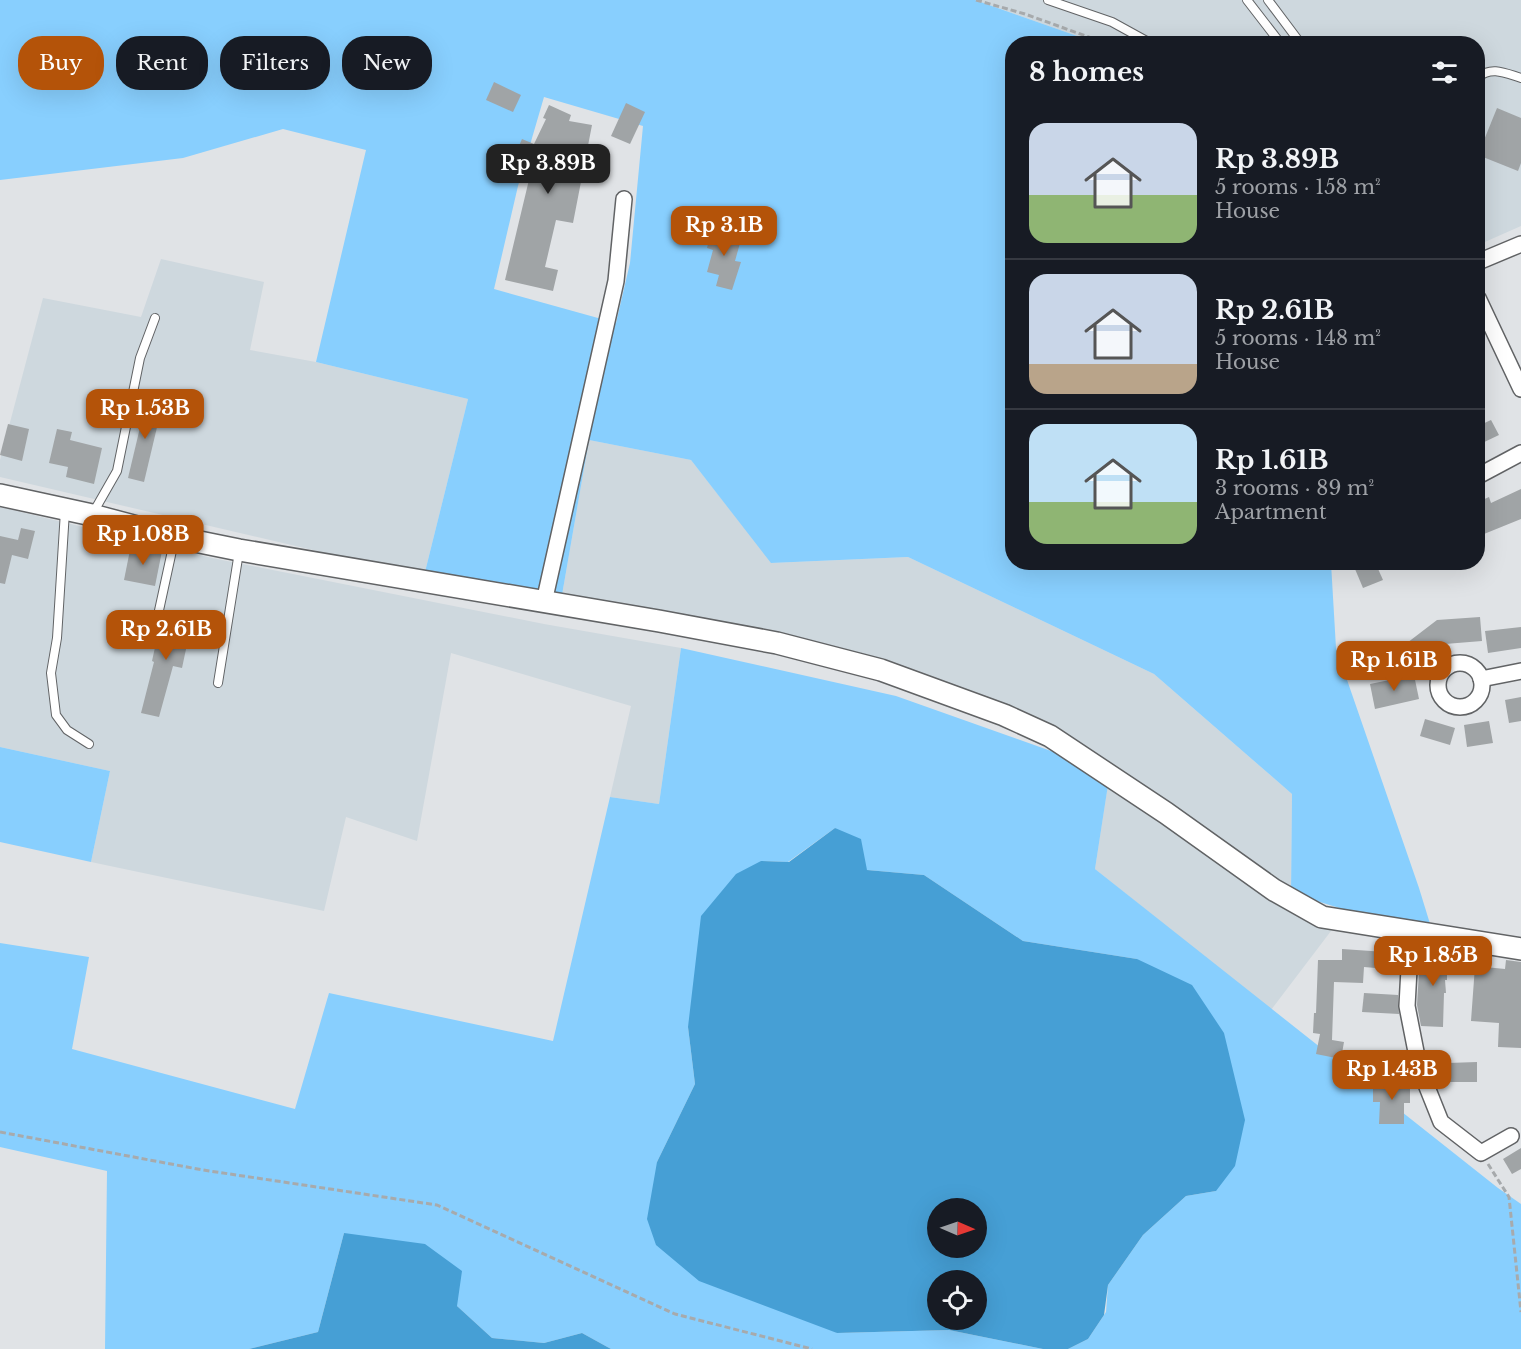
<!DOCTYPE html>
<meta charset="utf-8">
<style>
:root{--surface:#171b24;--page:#20242c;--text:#f1f3f6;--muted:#9ea1a6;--line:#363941;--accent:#b45309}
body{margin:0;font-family:"Libre Baskerville",serif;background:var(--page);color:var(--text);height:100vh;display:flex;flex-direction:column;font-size:22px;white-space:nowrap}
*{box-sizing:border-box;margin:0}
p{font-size:20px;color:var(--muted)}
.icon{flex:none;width:33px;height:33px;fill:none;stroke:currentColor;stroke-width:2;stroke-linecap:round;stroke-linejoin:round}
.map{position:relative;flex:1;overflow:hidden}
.sheet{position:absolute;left:1005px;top:36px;width:480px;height:534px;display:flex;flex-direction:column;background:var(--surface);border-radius:24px;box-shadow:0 6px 24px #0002}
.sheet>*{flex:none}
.banner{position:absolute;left:18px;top:36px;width:570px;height:54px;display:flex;gap:12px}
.needle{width:39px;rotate:92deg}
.controls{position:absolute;left:927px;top:1198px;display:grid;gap:12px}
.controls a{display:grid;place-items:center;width:60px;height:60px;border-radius:50%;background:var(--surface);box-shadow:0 6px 24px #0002;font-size:30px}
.price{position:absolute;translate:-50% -51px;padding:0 14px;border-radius:12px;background:var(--accent);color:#fff;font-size:20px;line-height:39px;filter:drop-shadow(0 2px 3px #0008)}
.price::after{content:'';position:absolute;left:50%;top:36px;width:18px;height:14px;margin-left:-9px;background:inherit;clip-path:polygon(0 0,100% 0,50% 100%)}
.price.on{background:#222;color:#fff}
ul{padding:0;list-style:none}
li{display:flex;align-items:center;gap:18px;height:150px;padding:0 24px}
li+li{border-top:2px solid var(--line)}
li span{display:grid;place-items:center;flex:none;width:168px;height:120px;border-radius:18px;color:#555}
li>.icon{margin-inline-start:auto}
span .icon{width:72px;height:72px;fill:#fffc;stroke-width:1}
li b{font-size:26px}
h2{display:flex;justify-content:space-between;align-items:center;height:72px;padding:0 24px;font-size:26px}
.chip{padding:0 21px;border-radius:24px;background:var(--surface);box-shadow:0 6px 24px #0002;font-size:21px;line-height:54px}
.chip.on{background:var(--accent);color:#fff}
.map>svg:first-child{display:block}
.built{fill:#ced8de}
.green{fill:#88cffe;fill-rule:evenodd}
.water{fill:#469fd5;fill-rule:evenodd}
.building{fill:#a0a4a6}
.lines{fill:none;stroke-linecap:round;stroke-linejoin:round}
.service-casing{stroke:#616365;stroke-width:10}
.minor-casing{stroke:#616365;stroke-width:18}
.secondary-casing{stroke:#616365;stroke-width:24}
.path{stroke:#a7aaac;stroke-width:3;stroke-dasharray:6 3;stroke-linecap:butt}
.service{stroke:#fff;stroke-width:8}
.minor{stroke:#fff;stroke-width:15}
.secondary{stroke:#fff;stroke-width:21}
</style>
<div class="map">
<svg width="1521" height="1349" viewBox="0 0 1521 1349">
<rect width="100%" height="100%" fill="#e0e3e6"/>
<g class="built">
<polygon points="975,0 1521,0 1521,226 1478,245 1478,44 1097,43"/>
<polygon points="161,259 264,282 250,350 316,362 468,399 424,576 0,477 0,460 43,298 141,317"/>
<polygon points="589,440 691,460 772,563 908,557 1154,674 1292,794 1291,893 1331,931 1271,1010 1095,869 1110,771 901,670 562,595"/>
<polygon points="0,507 212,558 544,624 681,648 659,804 610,797 631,706 451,653 417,841 346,817 324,911 91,862 110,771 0,747"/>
</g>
<g class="green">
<path d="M0,0H975L1097,43L1012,44V562L1331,563L1336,648L1419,888L1431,927L1365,916L1291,893L1292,794L1154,674L908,557L771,563L691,460L589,440L562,595L424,576L468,399L316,362L366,150L283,129L183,158L0,180ZM544,97L643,126L630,263L616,323L494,289L518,186Z"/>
<polygon points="681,648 896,696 1110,772 1095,869 1498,1188 1521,1204 1521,1349 1068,1349 1088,1339 1106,1312 1108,1285 1143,1235 1186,1196 1216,1191 1137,959 1023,941 924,875 867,870 835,828 788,862 761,861 688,1027 695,1084 657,1162 837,1333 949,1330 1043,1349 611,1349 582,1333 544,1343 492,1338 457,1306 344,1233 318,1332 249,1349 105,1349 107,1171 0,1147 0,943 89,957 72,1049 295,1109 329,993 553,1041 610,797 659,804"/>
<polygon points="0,747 110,771 91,862 0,842"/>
</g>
<g class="water">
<path d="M835,828L861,839L867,870L924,875L1023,941L1137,959L1192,985L1224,1033L1245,1120L1235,1166L1216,1191L1186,1196L1143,1235L1108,1285L1104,1315L1088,1339L1068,1349H1043L949,1330L837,1333L699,1281L656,1245L647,1219L657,1162L695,1084L688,1027L701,916L736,874L761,861L789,862ZM938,1209H976V1248H938ZM938,1281H976V1320H938Z"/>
<polygon points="344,1233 425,1244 462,1271 457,1306 492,1338 544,1343 582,1333 611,1349 249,1349 318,1332"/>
</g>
<g class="building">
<polygon points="494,82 521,95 513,112 486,100"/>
<polygon points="626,103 645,112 630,144 611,136"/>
<polygon points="549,105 571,115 569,121 592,125 573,223 556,220 545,267 558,270 553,291 505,280 533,163 515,155 522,139 534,144 546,119 543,118"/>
<polygon points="1497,108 1521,118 1521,163 1518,171 1478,155"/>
<polygon points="712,228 742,236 735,261 741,262 732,290 716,286 719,275 707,272 713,250 707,248"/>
<polygon points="147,398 163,402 144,482 128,478"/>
<polygon points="1491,420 1499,435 1478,445 1478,426"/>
<polygon points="8,424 29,429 22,461 0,455"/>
<polygon points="57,429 72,432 70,440 102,448 94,484 66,477 68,467 49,463"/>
<polygon points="1521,489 1521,519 1484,534 1478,518 1478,502 1489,497 1491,503"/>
<polygon points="21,528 35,531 28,559 12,555 5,584 0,583 0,536 18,540"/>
<polygon points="131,545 162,551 155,586 124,580"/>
<polygon points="1371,562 1375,562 1383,580 1363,588 1355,569"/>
<polygon points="164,615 192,621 182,668 173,666 159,717 141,713 154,662 152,661 161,620"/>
<polygon points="1480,617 1482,641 1445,644 1417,665 1403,646 1437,620"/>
<polygon points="1521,627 1521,648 1488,653 1485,631"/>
<polygon points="1414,675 1419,699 1375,709 1370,684"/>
<polygon points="1521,697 1521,721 1509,723 1505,700"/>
<polygon points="1425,719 1455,728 1450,745 1420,736"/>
<polygon points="1489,721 1493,743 1467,747 1464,725"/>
<polygon points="1342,949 1400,953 1399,970 1364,967 1363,983 1334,982 1332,1040 1344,1042 1341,1059 1316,1054 1320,1034 1313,1033 1314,1013 1316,1013 1318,960 1342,960"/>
<polygon points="1427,949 1450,950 1449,967 1447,967 1447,980 1445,980 1446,993 1444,993 1443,1027 1421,1026 1417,1005 1420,955 1427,956"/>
<polygon points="1506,960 1521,962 1521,1048 1498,1047 1499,1023 1471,1021 1475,966 1505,969"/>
<polygon points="1364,993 1398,995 1399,1014 1362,1012"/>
<polygon points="1477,1062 1477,1082 1448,1082 1448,1063"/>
<polygon points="1373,1082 1410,1082 1410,1103 1404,1103 1404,1124 1379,1124 1380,1102 1373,1102"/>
<polygon points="1521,1148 1521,1169 1512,1174 1503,1159"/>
</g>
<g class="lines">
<defs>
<g id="service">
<polyline points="1048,0 1112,22 1152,44"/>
<polyline points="1247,0 1281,44"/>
<polyline points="1268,0 1301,44"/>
<path d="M1478,77C1492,66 1505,73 1521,78"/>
<polyline points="65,511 57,638 51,673 56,715 67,730 89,744"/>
<polyline points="93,513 117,471 140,358 155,318"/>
<polyline points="158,615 175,537"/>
<polyline points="218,683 239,552"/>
</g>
<g id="minor">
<polyline points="1478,262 1521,244"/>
<polyline points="1478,298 1521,389"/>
<polyline points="1478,476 1521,453"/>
<polyline points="544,602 616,281 624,199"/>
<circle cx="1460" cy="685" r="22"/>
<polyline points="1481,679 1521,671"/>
<polyline points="1411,932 1407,1006 1419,1067 1441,1122 1481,1153 1511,1136"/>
</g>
<polyline id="secondary" points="0,495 92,515 175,537 239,550 659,621 777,643 881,670 1004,715 1050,736 1166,813 1274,890 1322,917 1521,949"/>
</defs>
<use href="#service" class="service-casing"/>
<use href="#minor" class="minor-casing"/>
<use href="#secondary" class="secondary-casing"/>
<g class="path">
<polyline points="976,0 1025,14 1108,44"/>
<polyline points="0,1132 203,1170 437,1205 675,1314 812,1349"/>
<polyline points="1488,1164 1509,1197 1521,1312"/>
</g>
<use href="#service" class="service"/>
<use href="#minor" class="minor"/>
<use href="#secondary" class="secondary"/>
</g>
</svg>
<div class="controls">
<a><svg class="needle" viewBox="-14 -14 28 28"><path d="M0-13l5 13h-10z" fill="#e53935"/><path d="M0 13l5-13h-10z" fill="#9ea1a6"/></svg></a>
<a><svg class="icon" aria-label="locate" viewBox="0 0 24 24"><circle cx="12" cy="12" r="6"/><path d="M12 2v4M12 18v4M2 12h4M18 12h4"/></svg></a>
</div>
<b class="price on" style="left:548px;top:195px">Rp 3.89B</b>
<b class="price" style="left:724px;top:257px">Rp 3.1B</b>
<b class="price" style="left:145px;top:440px">Rp 1.53B</b>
<b class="price" style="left:143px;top:566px">Rp 1.08B</b>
<b class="price" style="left:166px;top:661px">Rp 2.61B</b>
<b class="price" style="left:1394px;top:692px">Rp 1.61B</b>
<b class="price" style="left:1433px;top:987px">Rp 1.85B</b>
<b class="price" style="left:1392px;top:1101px">Rp 1.43B</b>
<div class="banner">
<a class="chip on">Buy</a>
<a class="chip">Rent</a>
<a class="chip">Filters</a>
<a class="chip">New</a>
</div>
<section class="sheet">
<h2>8 homes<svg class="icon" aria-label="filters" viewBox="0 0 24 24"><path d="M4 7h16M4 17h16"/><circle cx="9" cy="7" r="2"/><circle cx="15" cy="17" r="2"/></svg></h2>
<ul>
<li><span style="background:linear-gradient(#c9d6e8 60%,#8fb573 0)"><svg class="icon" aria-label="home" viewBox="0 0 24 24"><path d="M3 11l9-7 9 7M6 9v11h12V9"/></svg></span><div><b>Rp 3.89B</b><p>5 rooms · 158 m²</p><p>House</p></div></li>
<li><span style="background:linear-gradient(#c9d6e8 75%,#b9a48a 0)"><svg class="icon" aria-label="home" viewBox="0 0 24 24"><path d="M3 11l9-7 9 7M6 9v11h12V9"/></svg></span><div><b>Rp 2.61B</b><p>5 rooms · 148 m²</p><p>House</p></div></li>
<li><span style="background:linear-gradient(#bfe0f5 65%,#8fb573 0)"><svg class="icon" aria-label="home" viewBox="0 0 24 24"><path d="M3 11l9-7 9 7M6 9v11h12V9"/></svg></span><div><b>Rp 1.61B</b><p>3 rooms · 89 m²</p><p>Apartment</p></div></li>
</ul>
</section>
</div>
